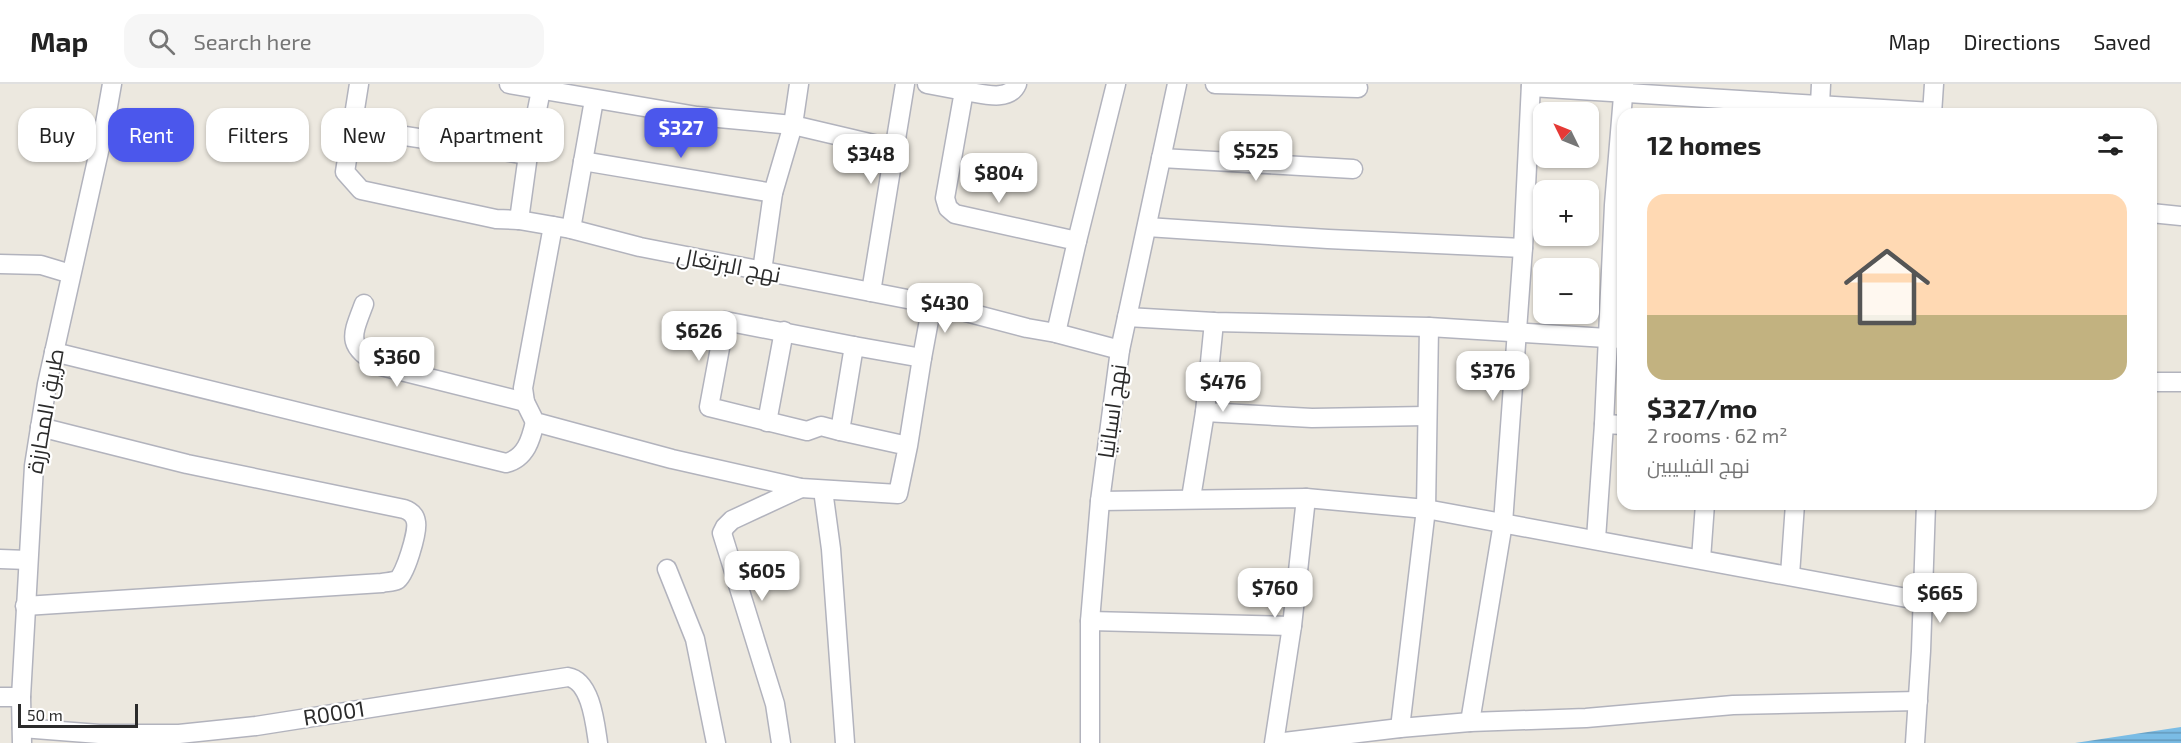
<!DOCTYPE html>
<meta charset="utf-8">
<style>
:root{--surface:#fff;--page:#f6f6f6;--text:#222;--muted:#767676;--line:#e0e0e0;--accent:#4b57ec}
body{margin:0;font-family:"Exo 2",Cairo,sans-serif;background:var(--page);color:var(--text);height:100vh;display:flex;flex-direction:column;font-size:22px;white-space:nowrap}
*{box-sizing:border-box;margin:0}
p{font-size:20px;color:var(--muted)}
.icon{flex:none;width:33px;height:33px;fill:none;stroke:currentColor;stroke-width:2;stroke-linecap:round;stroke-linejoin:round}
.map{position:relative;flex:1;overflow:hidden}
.drawer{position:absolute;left:1617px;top:24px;width:540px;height:402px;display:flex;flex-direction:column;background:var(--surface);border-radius:18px;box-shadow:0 2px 4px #0004}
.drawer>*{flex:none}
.banner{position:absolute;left:18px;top:24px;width:570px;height:54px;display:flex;gap:12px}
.needle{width:39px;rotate:313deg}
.buttons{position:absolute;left:1533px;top:18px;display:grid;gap:12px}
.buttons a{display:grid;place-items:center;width:66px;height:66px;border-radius:12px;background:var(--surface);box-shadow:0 2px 4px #0004;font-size:30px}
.scale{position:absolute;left:18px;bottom:15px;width:120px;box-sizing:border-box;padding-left:6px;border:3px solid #2b2b2b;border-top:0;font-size:16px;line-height:21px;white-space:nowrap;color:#2b2b2b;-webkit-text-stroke:4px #fff;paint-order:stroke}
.price{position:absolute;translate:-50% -51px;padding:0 14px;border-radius:12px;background:#fff;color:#222;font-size:20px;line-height:39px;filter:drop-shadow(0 2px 3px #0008)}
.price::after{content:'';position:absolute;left:50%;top:36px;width:18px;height:14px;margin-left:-9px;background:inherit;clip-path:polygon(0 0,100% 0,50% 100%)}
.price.active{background:var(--accent);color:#fff}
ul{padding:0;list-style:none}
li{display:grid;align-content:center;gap:12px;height:318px;padding:0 30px}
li+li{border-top:2px solid var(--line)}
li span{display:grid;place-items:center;height:186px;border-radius:18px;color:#555}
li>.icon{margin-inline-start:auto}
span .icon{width:108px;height:108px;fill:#fffc;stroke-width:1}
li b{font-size:26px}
h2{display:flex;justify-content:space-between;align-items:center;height:72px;padding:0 30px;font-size:26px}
.chip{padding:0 21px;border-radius:18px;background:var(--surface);box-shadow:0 2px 4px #0004;font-size:21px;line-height:54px}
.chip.active{background:var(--accent);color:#fff}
header{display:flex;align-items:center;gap:36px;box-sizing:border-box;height:84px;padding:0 30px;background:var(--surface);border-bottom:2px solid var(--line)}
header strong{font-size:28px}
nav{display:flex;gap:33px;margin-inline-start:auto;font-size:21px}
.search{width:420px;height:54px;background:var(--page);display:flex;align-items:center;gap:15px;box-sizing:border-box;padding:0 21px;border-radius:18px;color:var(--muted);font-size:22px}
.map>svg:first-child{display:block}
.water{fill:url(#water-rules)}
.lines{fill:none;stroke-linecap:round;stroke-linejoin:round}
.minor-casing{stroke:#b2b3bd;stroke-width:21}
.minor{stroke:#fff;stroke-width:18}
.labels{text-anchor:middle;stroke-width:4.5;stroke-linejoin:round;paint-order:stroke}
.street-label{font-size:22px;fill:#2b2b2b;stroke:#fff}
</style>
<header>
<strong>Map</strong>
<div class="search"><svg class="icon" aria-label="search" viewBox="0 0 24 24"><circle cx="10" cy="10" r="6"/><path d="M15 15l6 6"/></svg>Search here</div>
<nav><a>Map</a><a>Directions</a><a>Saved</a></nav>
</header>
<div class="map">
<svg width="2181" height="659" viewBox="0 0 2181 659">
<defs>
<pattern id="water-rules" width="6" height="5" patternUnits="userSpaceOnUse" patternTransform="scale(1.5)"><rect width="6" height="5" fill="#7abce5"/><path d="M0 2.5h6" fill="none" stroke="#6499ba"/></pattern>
</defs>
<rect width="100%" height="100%" fill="#ece8df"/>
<polygon class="water" points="2181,643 2181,659 2075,659"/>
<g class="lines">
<defs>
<g id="minor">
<polyline points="359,0 345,88 361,106 496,135 519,136 571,145 640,163 943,222 1027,244 1056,249 1120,266"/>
<polyline points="509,0 697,32 793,41 895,65"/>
<polyline points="927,0 964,7 945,114 948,124 955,130 1077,157 1056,249"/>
<polyline points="1215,0 1358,4"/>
<polyline points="1531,3 1932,28"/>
<path d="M964,7C980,9 1009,19 1017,0"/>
<polyline points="1820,21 1821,0"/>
<polyline points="1932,30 1934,0"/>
<polyline points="353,44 528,71"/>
<polyline points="1161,74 1353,85"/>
<polyline points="583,77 773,109"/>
<polyline points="2151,129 2181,132"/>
<polyline points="519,136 528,71 541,6"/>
<polyline points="553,142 523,304 525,318 535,338 672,375 801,404 898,410 908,362 840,347 854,262 922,274 908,362"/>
<polyline points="1147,143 1328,155 1523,164"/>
<polyline points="571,145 594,16"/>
<polyline points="1077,157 1116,0"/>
<polyline points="0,180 41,181 71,190"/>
<polyline points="762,187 773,109 793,41 799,0"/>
<polyline points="871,208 905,0"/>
<path d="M364,220C351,254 346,261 381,282L525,318"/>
<polyline points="1127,233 1214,238 1429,243 1623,255"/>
<path d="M54,268L506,379C526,374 531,355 535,338"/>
<polyline points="922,274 932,220"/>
<polyline points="2151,298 2181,298"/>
<polyline points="1205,328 1312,334 1426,332"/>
<polyline points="767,338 784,247"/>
<polyline points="1604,340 1623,341"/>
<polyline points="840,347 821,342 807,347 709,323 725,237 854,262"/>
<polyline points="823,406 831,465 845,659"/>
<polyline points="1191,414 1205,328 1214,238"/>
<polyline points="1100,417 1306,414 1426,425 1923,517"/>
<polyline points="1596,455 1604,340 1614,121 1624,0"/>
<polyline points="0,475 28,476"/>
<polyline points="1701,475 1705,420"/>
<polyline points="667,485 695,555 716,659"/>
<polyline points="1790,491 1795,420"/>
<path d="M25,522L382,499C386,498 393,498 397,496C405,492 418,448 416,438C415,431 410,427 404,425L187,380L40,343"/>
<polyline points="1090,537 1292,542"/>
<polyline points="0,613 21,613"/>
<polyline points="1470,638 1503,439 1523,164 1531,0"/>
<path d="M22,644L99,650H179L256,642L568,593C591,597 595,639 598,659"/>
<polyline points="1400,644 1426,425 1429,243"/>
<polyline points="22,659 21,613 34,382 47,300 104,45 112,0"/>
<polyline points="781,659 775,620 722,449 725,443 732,436 801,404"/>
<polyline points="1090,659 1090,537 1100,417 1120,266 1177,0"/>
<polyline points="1274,659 1292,542 1306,414"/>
<polyline points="1276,659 1400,644 1470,638 1586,634 1733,621 1918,617"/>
<polyline points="1915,659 1921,567 1926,420"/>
</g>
</defs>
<use href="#minor" class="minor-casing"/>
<use href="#minor" class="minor"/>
</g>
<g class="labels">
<g class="street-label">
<text transform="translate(729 181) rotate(11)" y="8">نهج البرتغال</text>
<text transform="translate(45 327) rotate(-80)" y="8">طريق المحارزة</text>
<text transform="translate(1112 327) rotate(-82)" y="8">نهج اسبانيا</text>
<text transform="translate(334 629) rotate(-9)" y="8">R0001</text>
</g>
</g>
</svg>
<div class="buttons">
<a><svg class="needle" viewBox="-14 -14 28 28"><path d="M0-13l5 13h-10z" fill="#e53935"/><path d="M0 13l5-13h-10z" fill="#767676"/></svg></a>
<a>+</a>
<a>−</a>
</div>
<div class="scale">50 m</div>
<b class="price active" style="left:681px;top:75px">$327</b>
<b class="price" style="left:1256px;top:98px">$525</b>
<b class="price" style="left:871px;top:101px">$348</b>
<b class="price" style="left:999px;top:120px">$804</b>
<b class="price" style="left:945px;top:250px">$430</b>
<b class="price" style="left:699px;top:278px">$626</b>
<b class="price" style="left:397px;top:304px">$360</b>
<b class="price" style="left:1493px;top:318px">$376</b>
<b class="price" style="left:1223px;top:329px">$476</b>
<b class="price" style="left:762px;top:518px">$605</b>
<b class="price" style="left:1275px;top:535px">$760</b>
<b class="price" style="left:1940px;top:540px">$665</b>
<div class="banner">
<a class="chip">Buy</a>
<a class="chip active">Rent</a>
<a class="chip">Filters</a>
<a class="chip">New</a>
<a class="chip">Apartment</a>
</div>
<section class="drawer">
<h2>12 homes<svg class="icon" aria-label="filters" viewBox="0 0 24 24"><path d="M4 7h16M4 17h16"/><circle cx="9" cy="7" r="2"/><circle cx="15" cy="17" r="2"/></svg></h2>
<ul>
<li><span style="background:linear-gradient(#ffd9b3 65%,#c2b280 0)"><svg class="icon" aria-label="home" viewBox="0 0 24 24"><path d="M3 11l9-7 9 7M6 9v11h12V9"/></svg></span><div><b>$327/mo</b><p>2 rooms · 62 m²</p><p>نهج الفيليبين</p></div></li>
</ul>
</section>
</div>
